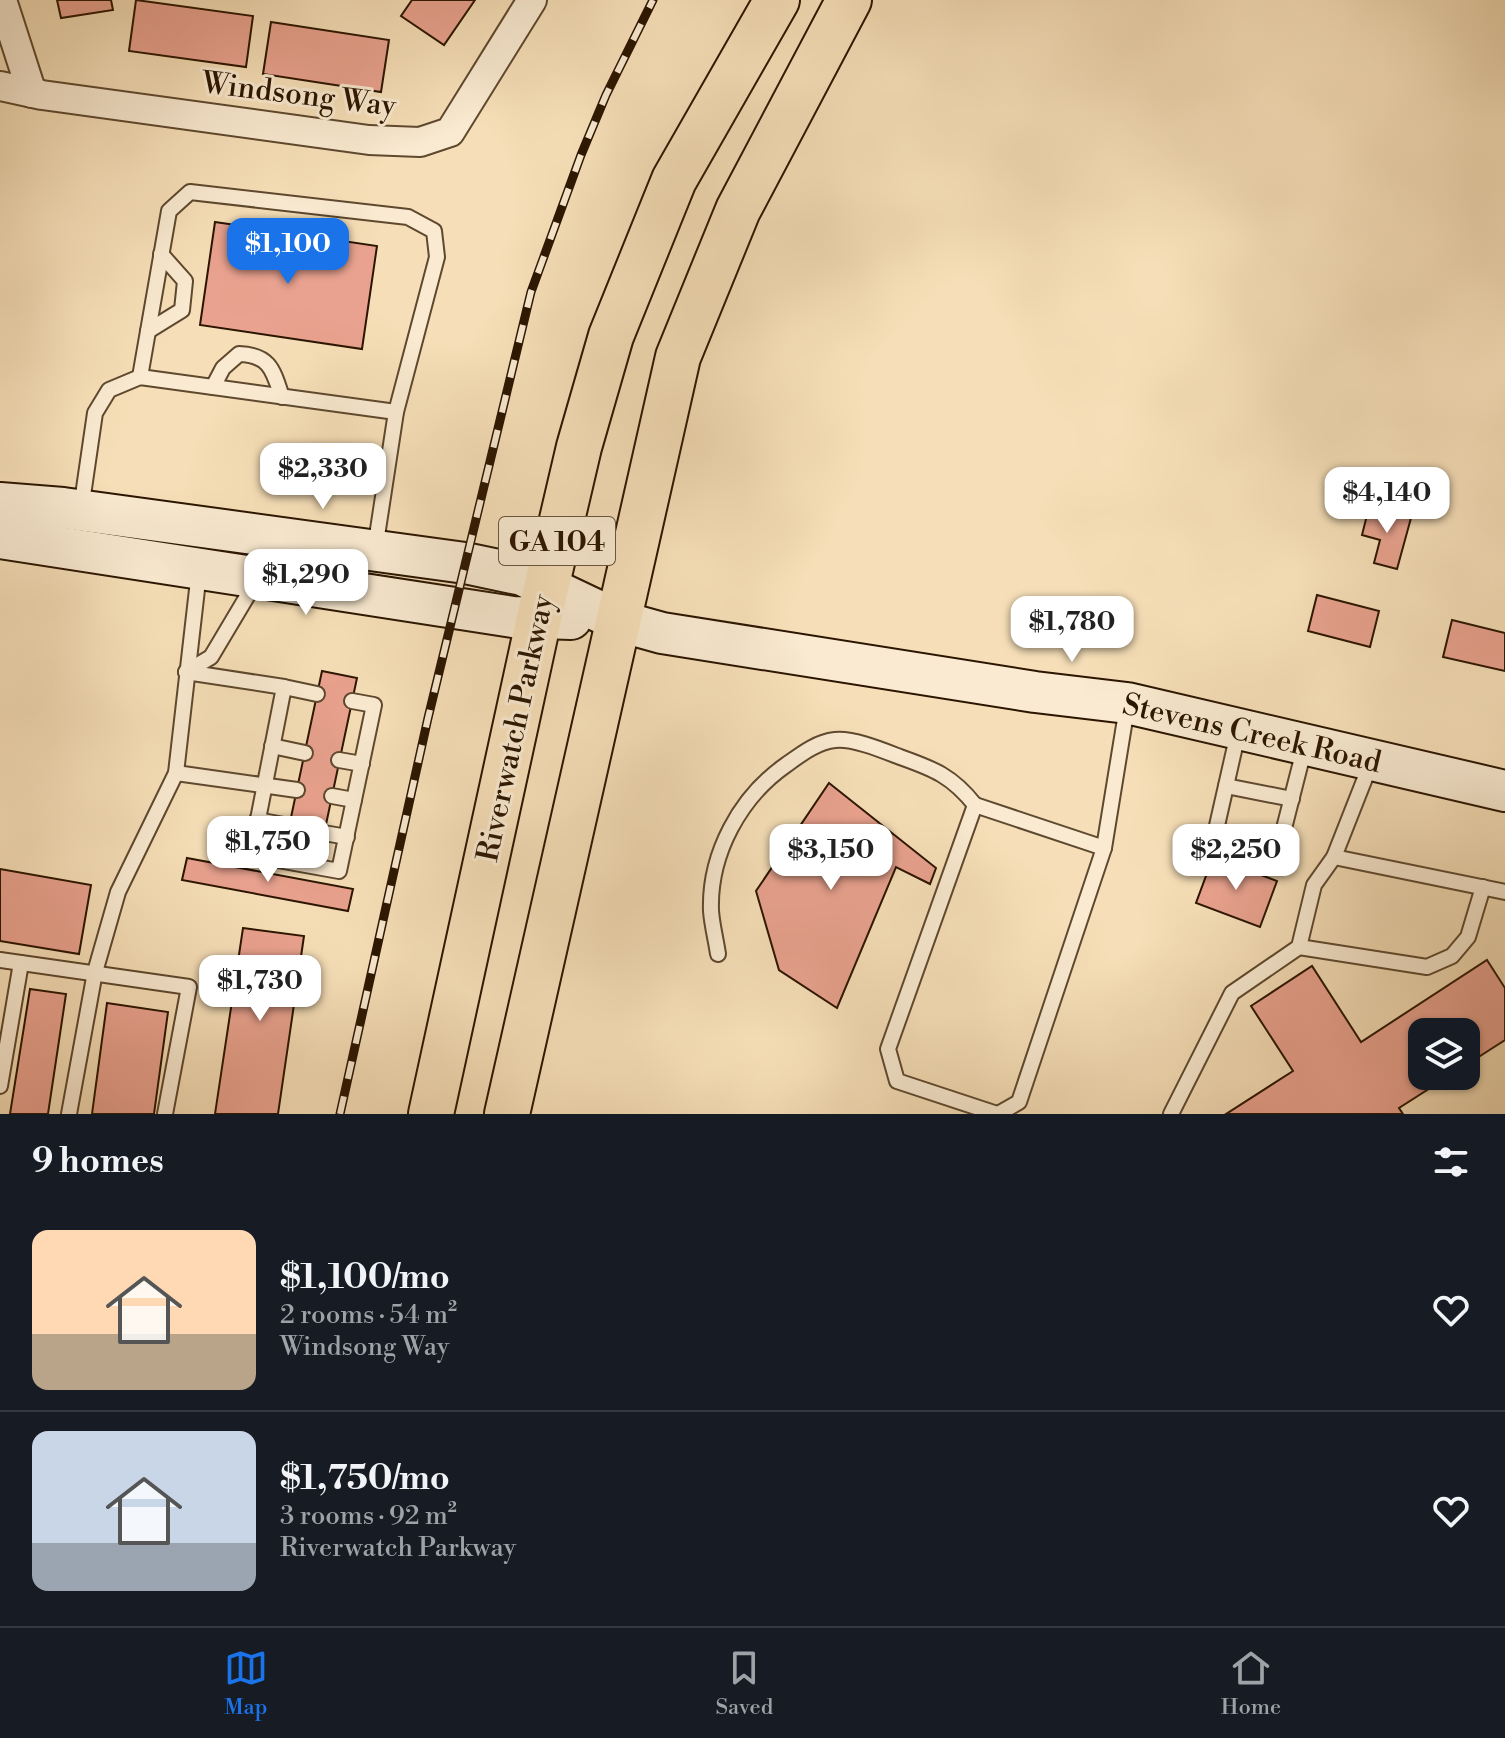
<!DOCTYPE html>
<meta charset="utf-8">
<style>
:root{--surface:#171b24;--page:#242831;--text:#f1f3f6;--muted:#9ea1a6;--line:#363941;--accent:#1a73e8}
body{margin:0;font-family:"Libre Bodoni",serif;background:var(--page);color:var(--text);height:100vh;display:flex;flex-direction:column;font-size:30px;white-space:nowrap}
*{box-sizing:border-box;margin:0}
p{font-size:26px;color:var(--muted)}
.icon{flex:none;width:44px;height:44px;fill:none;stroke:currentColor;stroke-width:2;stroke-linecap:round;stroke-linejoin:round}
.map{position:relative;height:1114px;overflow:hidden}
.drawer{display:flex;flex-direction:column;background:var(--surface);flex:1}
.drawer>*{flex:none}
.tools{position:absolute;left:1408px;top:1018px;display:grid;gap:16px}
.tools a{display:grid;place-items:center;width:72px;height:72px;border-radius:16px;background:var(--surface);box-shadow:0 2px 6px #0004;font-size:40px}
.price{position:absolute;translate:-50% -68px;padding:0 18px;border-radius:16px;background:#fff;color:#222;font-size:26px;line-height:52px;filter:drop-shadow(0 2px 4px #0008)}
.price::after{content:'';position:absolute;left:50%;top:48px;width:24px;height:18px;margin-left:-12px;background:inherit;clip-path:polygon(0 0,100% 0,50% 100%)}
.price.on{background:var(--accent);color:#fff}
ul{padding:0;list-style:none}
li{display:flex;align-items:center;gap:24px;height:200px;padding:0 32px}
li+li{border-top:2px solid var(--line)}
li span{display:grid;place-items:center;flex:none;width:224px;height:160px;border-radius:16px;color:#555}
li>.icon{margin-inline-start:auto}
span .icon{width:96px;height:96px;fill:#fffc;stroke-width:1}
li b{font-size:34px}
h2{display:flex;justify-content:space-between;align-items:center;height:96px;padding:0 32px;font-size:34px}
.menu{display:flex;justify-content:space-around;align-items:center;height:112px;border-top:2px solid var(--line);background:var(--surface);font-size:22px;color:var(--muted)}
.menu a{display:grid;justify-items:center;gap:4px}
.menu .on{color:var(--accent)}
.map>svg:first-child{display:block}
.building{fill:#e9a28f;stroke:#2b1500;stroke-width:2}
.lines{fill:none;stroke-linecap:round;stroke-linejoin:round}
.lane-casing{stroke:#5e482e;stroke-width:18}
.street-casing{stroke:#5e482e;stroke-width:32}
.secondary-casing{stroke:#2b1500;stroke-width:44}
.primary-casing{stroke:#2b1500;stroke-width:48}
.lane{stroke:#f9ead1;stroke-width:14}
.street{stroke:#f9ead1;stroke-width:28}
.secondary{stroke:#f9ead1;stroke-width:40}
.primary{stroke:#f6dfb8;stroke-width:44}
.rail-casing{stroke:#2b1500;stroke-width:9}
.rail{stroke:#f9ead1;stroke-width:6;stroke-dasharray:18;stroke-linecap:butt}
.labels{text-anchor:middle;stroke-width:6;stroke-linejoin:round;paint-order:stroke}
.shield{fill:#f9ead1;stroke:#69553f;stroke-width:2}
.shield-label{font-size:28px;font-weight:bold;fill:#2b1500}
.street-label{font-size:30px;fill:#2b1500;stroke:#f9ead1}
</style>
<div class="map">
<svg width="1505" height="1114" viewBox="0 0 1505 1114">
<rect width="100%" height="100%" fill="#f6dfb8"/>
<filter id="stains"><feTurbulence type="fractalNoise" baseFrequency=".0025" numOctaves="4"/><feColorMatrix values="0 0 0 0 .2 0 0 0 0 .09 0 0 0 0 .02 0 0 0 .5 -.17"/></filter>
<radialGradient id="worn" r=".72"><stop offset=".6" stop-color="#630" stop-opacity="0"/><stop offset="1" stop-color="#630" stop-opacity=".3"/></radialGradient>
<g class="building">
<polygon points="57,0 111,0 113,10 61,18"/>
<polygon points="136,0 253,16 246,67 129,51"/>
<polygon points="412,0 475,0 444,45 401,16"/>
<polygon points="271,22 389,40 381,92 263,74"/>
<polygon points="215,222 377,246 362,349 200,325"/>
<polygon points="1369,507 1411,518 1397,569 1374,563 1380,540 1362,535"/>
<polygon points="1317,595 1379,611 1370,647 1308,631"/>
<polygon points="1452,620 1505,633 1505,671 1443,657"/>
<polygon points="322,671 357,678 321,848 286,841"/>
<polygon points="829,783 936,868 930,884 896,867 837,1008 779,970 756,891"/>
<polygon points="1213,857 1277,881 1260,927 1196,903"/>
<polygon points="187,858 353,889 348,911 182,880"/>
<polygon points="0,869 91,885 79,954 0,941"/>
<polygon points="243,928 304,936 278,1114 215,1114"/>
<polygon points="1487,960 1505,988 1505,1040 1466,1065 1466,1032 1422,1032 1422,1076 1449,1076 1399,1108 1403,1114 1226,1114 1293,1071 1251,1006 1312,966 1361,1042"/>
<polygon points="30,989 66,994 48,1114 10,1114"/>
<polygon points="107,1003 168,1012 154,1114 92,1114"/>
</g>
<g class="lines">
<defs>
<g id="lane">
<polyline points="148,331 182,310 185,281 161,254"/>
<polyline points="140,377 169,211 190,192 408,217 434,231 437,257 396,412 375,549"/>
<path d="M213,387L223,368L239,354C270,355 273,370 282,397"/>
<polyline points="81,509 95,413 109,390 140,377 396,412"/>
<polyline points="186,672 284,687 251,855 339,871 374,705 352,701"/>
<polyline points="186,672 211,657 255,583"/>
<polyline points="284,687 317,694"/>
<polyline points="1238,733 1216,830 1279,848 1305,746"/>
<polyline points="272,746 305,753"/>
<polyline points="339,760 362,764"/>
<polyline points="1371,763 1334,857 1505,892"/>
<polyline points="176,773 297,790"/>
<polyline points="1226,786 1292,799"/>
<polyline points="332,796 354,800"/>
<polyline points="257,820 289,826"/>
<polyline points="324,833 347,837"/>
<polyline points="1299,947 1427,967 1452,956 1468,937 1483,887"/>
<path d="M718,954C716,940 712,925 711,911C709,854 740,797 786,765C800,755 816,742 835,740C853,738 882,750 900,757C934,769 952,776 975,805"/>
<polyline points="0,960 189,987 165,1114"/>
<polyline points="0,1086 21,963"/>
<polyline points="69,1114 95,972 118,892 176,773 199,572"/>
<polyline points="997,1114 897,1081 888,1049 975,805 1104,848"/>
<polyline points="998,1114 1019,1102 1104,848 1127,707"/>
<polyline points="1171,1114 1232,993 1299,947 1314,885 1334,857"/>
</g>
<g id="street">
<polyline points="2,0 32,93"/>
<polyline points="0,86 42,95 369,140 420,142 450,132 532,0"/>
</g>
<g id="secondary">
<polyline points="0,503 63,508 465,563 522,575 619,621 662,633 1035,692 1127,703 1505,791"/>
<polyline points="0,538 513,617 571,619"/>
</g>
<g id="primary">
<polyline points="431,1114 539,618 579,447 611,336 674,180 777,0"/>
<polyline points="507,1114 678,357 738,210 849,0"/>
</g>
</defs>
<use href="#lane" class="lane-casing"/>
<use href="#street" class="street-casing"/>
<use href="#secondary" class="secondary-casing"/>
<use href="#primary" class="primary-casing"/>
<use href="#lane" class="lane"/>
<use href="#street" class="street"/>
<use href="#secondary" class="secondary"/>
<use href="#primary" class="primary"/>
<defs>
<polyline id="rail" points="340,1114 428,718 531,292 581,155 606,95 653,0"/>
</defs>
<use href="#rail" class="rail-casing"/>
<use href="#rail" class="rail"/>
</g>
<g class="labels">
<rect class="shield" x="499" y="517" width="116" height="48" rx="6"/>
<g class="shield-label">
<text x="557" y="551">GA 104</text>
</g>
<g class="street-label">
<text transform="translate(299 94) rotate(7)" y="10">Windsong Way</text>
<text transform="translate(515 728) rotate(-78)" y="10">Riverwatch Parkway</text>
<text transform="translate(1252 733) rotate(13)" y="10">Stevens Creek Road</text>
</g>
</g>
<rect width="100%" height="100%" filter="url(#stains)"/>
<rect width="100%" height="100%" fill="url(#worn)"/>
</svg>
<div class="tools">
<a><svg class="icon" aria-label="layers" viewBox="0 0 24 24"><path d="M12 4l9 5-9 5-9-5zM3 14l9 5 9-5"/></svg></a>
</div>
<b class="price on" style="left:288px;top:286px">$1,100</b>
<b class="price" style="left:323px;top:511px">$2,330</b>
<b class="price" style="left:1387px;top:535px">$4,140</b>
<b class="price" style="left:306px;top:617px">$1,290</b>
<b class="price" style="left:1072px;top:664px">$1,780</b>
<b class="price" style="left:268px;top:884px">$1,750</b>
<b class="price" style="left:831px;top:892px">$3,150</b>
<b class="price" style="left:1236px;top:892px">$2,250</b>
<b class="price" style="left:260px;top:1023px">$1,730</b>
</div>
<section class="drawer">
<h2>9 homes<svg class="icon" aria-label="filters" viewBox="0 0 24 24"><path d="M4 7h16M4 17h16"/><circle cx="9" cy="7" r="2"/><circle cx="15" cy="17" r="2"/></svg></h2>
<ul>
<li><span style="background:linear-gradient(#ffd9b3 65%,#b9a48a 0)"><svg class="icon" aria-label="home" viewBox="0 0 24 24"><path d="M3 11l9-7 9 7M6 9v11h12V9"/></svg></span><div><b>$1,100/mo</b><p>2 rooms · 54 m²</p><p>Windsong Way</p></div><svg class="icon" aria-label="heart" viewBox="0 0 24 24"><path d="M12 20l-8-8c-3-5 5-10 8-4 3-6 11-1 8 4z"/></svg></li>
<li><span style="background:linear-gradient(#c9d6e8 70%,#9aa5b1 0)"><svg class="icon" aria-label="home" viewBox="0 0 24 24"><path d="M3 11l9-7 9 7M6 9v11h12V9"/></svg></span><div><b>$1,750/mo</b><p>3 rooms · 92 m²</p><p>Riverwatch Parkway</p></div><svg class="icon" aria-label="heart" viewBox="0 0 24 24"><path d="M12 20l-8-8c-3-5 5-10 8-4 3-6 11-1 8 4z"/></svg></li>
</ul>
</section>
<nav class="menu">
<a class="on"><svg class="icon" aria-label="map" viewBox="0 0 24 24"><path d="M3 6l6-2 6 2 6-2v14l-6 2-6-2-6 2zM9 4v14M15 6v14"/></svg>Map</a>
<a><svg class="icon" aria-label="saved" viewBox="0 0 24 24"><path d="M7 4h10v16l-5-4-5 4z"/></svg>Saved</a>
<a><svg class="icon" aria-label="home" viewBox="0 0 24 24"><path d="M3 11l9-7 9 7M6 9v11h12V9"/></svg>Home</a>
</nav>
